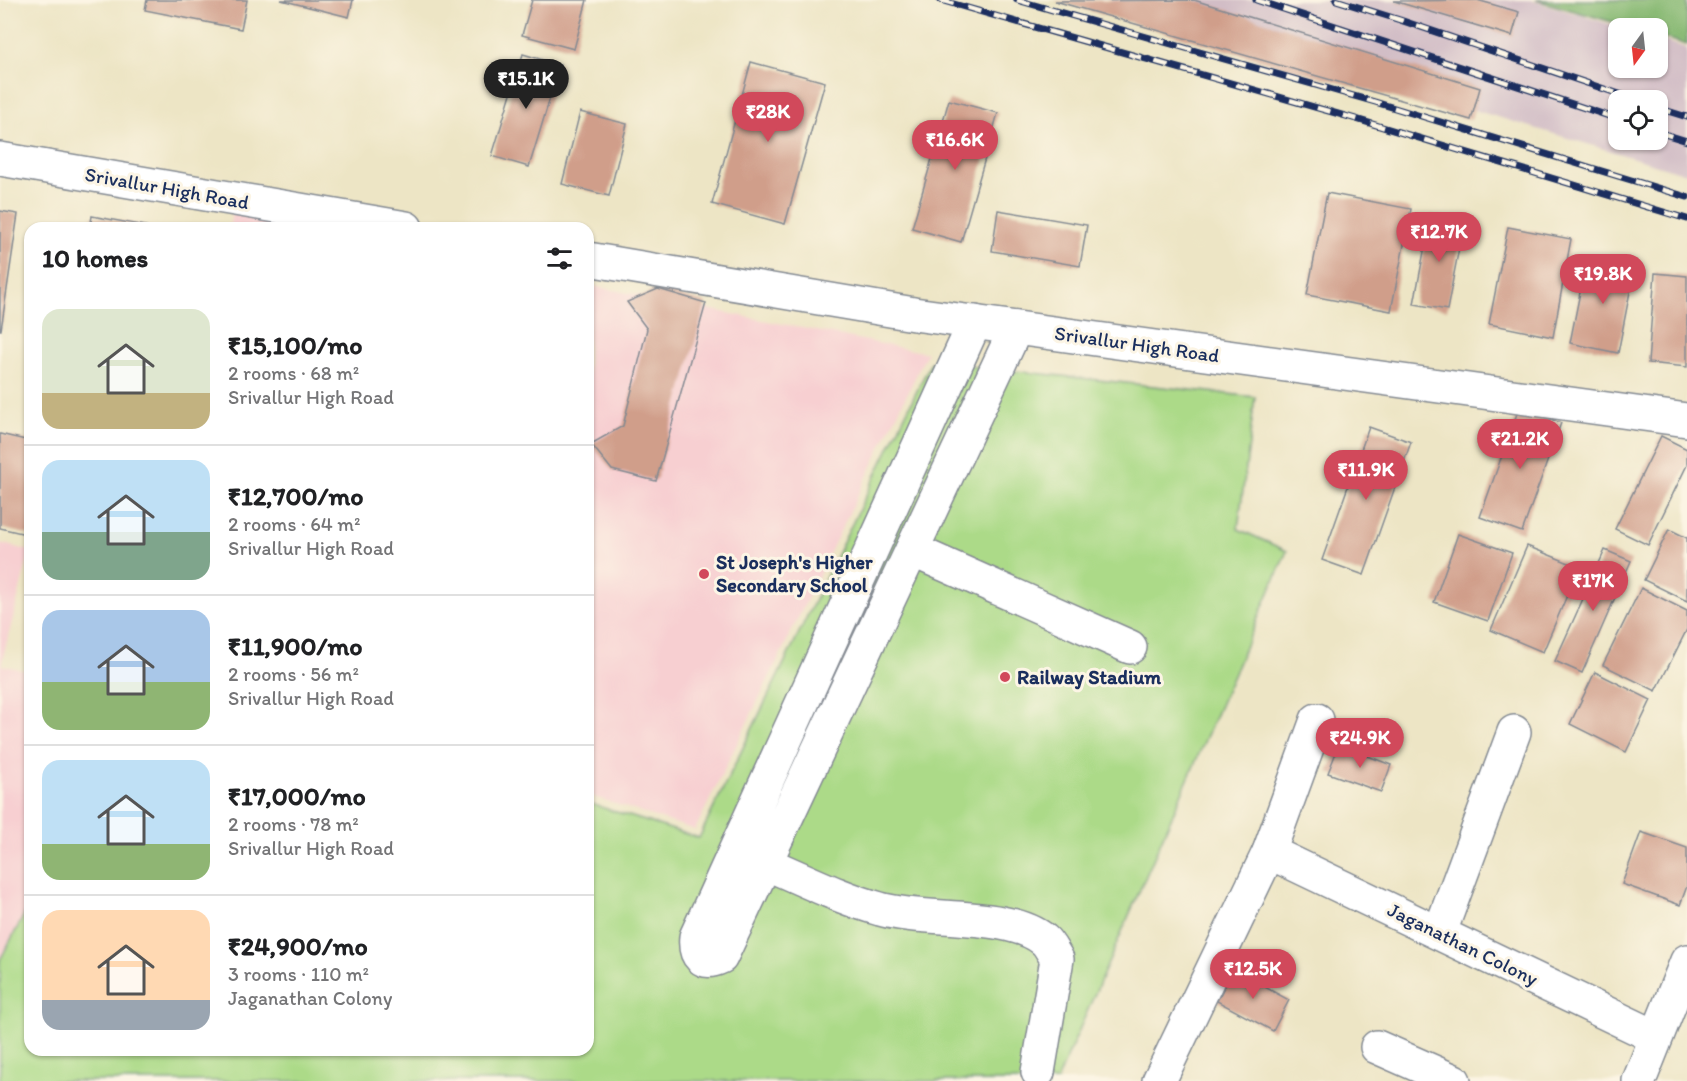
<!DOCTYPE html>
<meta charset="utf-8">
<style>
:root{--surface:#fff;--page:#f6f6f6;--text:#202124;--muted:#757577;--line:#e0e0e0;--accent:#d1495b}
body{margin:0;font-family:Itim,sans-serif;background:var(--page);color:var(--text);height:100vh;display:flex;flex-direction:column;font-size:22px;white-space:nowrap}
*{box-sizing:border-box;margin:0}
p{font-size:20px;color:var(--muted)}
.icon{flex:none;width:33px;height:33px;fill:none;stroke:currentColor;stroke-width:2;stroke-linecap:round;stroke-linejoin:round}
.map{position:relative;flex:1;overflow:hidden}
.drawer{position:absolute;left:24px;top:222px;width:570px;height:834px;display:flex;flex-direction:column;background:var(--surface);border-radius:18px;box-shadow:0 2px 4px #0004}
.drawer>*{flex:none}
.needle{width:39px;rotate:195deg}
.tools{position:absolute;left:1608px;top:18px;display:grid;gap:12px}
.tools a{display:grid;place-items:center;width:60px;height:60px;border-radius:12px;background:var(--surface);box-shadow:0 2px 4px #0004;font-size:30px}
.price{position:absolute;translate:-50% -51px;padding:0 14px;border-radius:21px;background:var(--accent);color:#fff;font-size:20px;line-height:39px;filter:drop-shadow(0 2px 3px #0008)}
.price::after{content:'';position:absolute;left:50%;top:36px;width:18px;height:14px;margin-left:-9px;background:inherit;clip-path:polygon(0 0,100% 0,50% 100%)}
.price.current{background:#222;color:#fff}
ul{padding:0;list-style:none}
li{display:flex;align-items:center;gap:18px;height:150px;padding:0 18px}
li+li{border-top:2px solid var(--line)}
li span{display:grid;place-items:center;flex:none;width:168px;height:120px;border-radius:18px;color:#555}
li>.icon{margin-inline-start:auto}
span .icon{width:72px;height:72px;fill:#fffc;stroke-width:1}
li b{font-size:26px}
h2{display:flex;justify-content:space-between;align-items:center;height:72px;padding:0 18px;font-size:26px}
.map>svg:first-child{display:block}
.built{fill:#f7cfd1}
.industrial{fill:#d2bdc6;fill-rule:evenodd}
.green{fill:#acda88;stroke:#648473;stroke-width:1.5}
.forest{fill:#89ba74;stroke:#527469;stroke-width:1.5}
.building{fill:#d09e8a}
.lines{fill:none;stroke-linecap:round;stroke-linejoin:round}
.minor-casing{stroke:#848a92;stroke-width:36}
.minor{stroke:#fff;stroke-width:33}
.rail-casing{stroke:#1b2f5e;stroke-width:7}
.rail{stroke:#fcf5e5;stroke-width:4.5;stroke-dasharray:14;stroke-linecap:butt}
.poi-dot{fill:#d1495b;stroke:#fcf5e5;stroke-width:2}
.labels{text-anchor:middle;stroke-width:6;stroke-linejoin:round;paint-order:stroke}
.street-label{font-size:20px;fill:#1b2f5e;stroke:#fcf5e5}
.poi-label{font-size:20px;font-weight:bold;fill:#1b2f5e;stroke:#fcf5e5;text-anchor:start}
</style>
<div class="map">
<svg width="1687" height="1081" viewBox="0 0 1687 1081">
<rect width="100%" height="100%" fill="#fcf5e5"/>
<filter id="ink" filterUnits="userSpaceOnUse"><feTurbulence type="fractalNoise" baseFrequency=".0167" numOctaves="2"/><feDisplacementMap in="SourceGraphic" scale="12" xChannelSelector="R" yChannelSelector="G"/><feConvolveMatrix kernelMatrix="1 2 1 2 8 2 1 2 1" color-interpolation-filters="sRGB"/></filter>
<filter id="wash" filterUnits="userSpaceOnUse"><feTurbulence type="fractalNoise" baseFrequency=".008" numOctaves="4" result="noise"/><feDisplacementMap in="SourceGraphic" scale="24" xChannelSelector="R" yChannelSelector="G"/><feGaussianBlur stdDeviation="1.35" result="paint"/><feColorMatrix in="noise" values="0 0 0 0 0 0 0 0 0 0 0 0 0 0 0 0 0 1.4 0 .05"/><feComposite in="paint" operator="in"/></filter>
<g filter="url(#wash)">
<rect width="100%" height="100%" fill="#ede5c5"/>
<g class="built">
<polygon points="232,213 305,228 229,228"/>
<polygon points="588,285 927,353 695,830 588,795"/>
<polygon points="0,543 30,551 1,665 30,672 30,904 0,960"/>
</g>
<path class="industrial" d="M1109,0H1531L1623,28H1618V68H1658V39L1687,48V174ZM1618,100H1658V140H1618Z"/>
<polygon class="green" points="931,362 1255,397 1238,529 1287,551 1057,1081 0,1081 0,960 30,904 30,1050 588,1050 588,803 699,838"/>
<polygon class="forest" points="1536,0 1687,0 1687,45 1658,36 1658,28 1633,28"/>
<g id="blocks">
<g class="building">
<polygon points="147,0 247,0 241,29 145,10"/>
<polygon points="281,0 353,0 349,17"/>
<polygon points="532,0 587,0 574,49 522,35"/>
<polygon points="1194,0 1480,88 1471,120 1055,1"/>
<polygon points="1477,0 1519,12 1512,36 1394,1"/>
<polygon points="523,54 560,65 529,167 492,156"/>
<polygon points="751,62 825,82 785,224 712,204"/>
<polygon points="949,100 998,113 961,242 912,228"/>
<polygon points="580,112 627,124 609,196 562,184"/>
<polygon points="1327,193 1411,209 1391,311 1307,295"/>
<polygon points="998,210 1087,225 1080,266 992,251"/>
<polygon points="0,211 18,214 1,330 0,330"/>
<polygon points="1431,215 1464,222 1447,310 1414,304"/>
<polygon points="92,216 146,226 145,228 90,228"/>
<polygon points="1508,227 1571,239 1553,337 1489,324"/>
<polygon points="1587,257 1635,266 1618,353 1570,343"/>
<polygon points="1655,273 1687,276 1687,367 1648,363"/>
<polygon points="658,289 706,303 656,481 612,470 591,444 623,426 647,329 627,302"/>
<polygon points="1519,408 1561,423 1522,532 1480,517"/>
<polygon points="1369,427 1411,442 1364,575 1322,560"/>
<polygon points="0,434 30,441 30,535 0,528"/>
<polygon points="1661,436 1687,449 1687,465 1648,545 1615,529"/>
<polygon points="1669,529 1687,538 1687,601 1644,580"/>
<polygon points="1458,534 1512,553 1488,621 1434,602"/>
<polygon points="1527,546 1579,567 1543,652 1491,630"/>
<polygon points="1605,550 1631,561 1582,673 1555,661"/>
<polygon points="1641,588 1687,611 1687,629 1656,691 1603,665"/>
<polygon points="1595,672 1651,700 1626,752 1570,724"/>
<polygon points="1339,745 1391,765 1381,792 1328,773"/>
<polygon points="1641,832 1687,848 1687,886 1680,905 1622,884"/>
<polygon points="1233,970 1289,1000 1273,1031 1217,1001"/>
</g>
</g>
</g>
<g filter="url(#ink)">
<use href="#blocks" fill-opacity="0" stroke="#848a92" stroke-width="1.5"/>
<g class="lines">
<defs>
<g id="minor">
<polyline points="0,159 406,228"/>
<polyline points="588,259 914,314 1687,420"/>
<path d="M975,322L696,937C694,956 702,966 721,957L1016,328"/>
<polyline points="912,550 1130,647"/>
<polyline points="1269,852 1656,1037"/>
<path d="M765,863C803,879 840,898 880,909C923,922 1010,911 1044,940C1049,944 1053,953 1057,959L1038,1072"/>
<polyline points="1440,932 1514,732"/>
<polyline points="1377,1047 1454,1081"/>
<polyline points="1159,1081 1269,852 1317,720"/>
<polyline points="1639,1081 1687,961"/>
</g>
</defs>
<use href="#minor" class="minor-casing"/>
<use href="#minor" class="minor"/>
<defs>
<g id="rail">
<polyline points="940,0 1356,119 1687,219"/>
<polyline points="1017,0 1375,102 1687,197"/>
<polyline points="1256,0 1618,119"/>
<polyline points="1336,0 1400,20 1637,100"/>
<polyline points="1658,108 1687,117"/>
<polyline points="1658,132 1687,141"/>
</g>
</defs>
<use href="#rail" class="rail-casing"/>
<use href="#rail" class="rail"/>
</g>
</g>
<g class="poi-dot">
<circle cx="704" cy="574" r="6"/>
<circle cx="1005" cy="677" r="6"/>
</g>
<g class="labels">
<g class="street-label">
<text transform="translate(167 188) rotate(10)" y="7">Srivallur High Road</text>
<text transform="translate(1137 344) rotate(8)" y="7">Srivallur High Road</text>
<text transform="translate(1463 944) rotate(26)" y="7">Jaganathan Colony</text>
</g>
<g class="poi-label">
<text x="716" y="569">St Joseph's Higher<tspan x="716" dy="23">Secondary School</tspan></text>
<text x="1017" y="684">Railway Stadium</text>
</g>
</g>
</svg>
<div class="tools">
<a><svg class="needle" viewBox="-14 -14 28 28"><path d="M0-13l5 13h-10z" fill="#e53935"/><path d="M0 13l5-13h-10z" fill="#757577"/></svg></a>
<a><svg class="icon" aria-label="locate" viewBox="0 0 24 24"><circle cx="12" cy="12" r="6"/><path d="M12 2v4M12 18v4M2 12h4M18 12h4"/></svg></a>
</div>
<b class="price current" style="left:526px;top:110px">₹15.1K</b>
<b class="price" style="left:768px;top:143px">₹28K</b>
<b class="price" style="left:955px;top:171px">₹16.6K</b>
<b class="price" style="left:1439px;top:263px">₹12.7K</b>
<b class="price" style="left:1603px;top:305px">₹19.8K</b>
<b class="price" style="left:1520px;top:470px">₹21.2K</b>
<b class="price" style="left:1366px;top:501px">₹11.9K</b>
<b class="price" style="left:1593px;top:612px">₹17K</b>
<b class="price" style="left:1360px;top:769px">₹24.9K</b>
<b class="price" style="left:1253px;top:1000px">₹12.5K</b>
<section class="drawer">
<h2>10 homes<svg class="icon" aria-label="filters" viewBox="0 0 24 24"><path d="M4 7h16M4 17h16"/><circle cx="9" cy="7" r="2"/><circle cx="15" cy="17" r="2"/></svg></h2>
<ul>
<li><span style="background:linear-gradient(#dfe7d0 70%,#c2b280 0)"><svg class="icon" aria-label="home" viewBox="0 0 24 24"><path d="M3 11l9-7 9 7M6 9v11h12V9"/></svg></span><div><b>₹15,100/mo</b><p>2 rooms · 68 m²</p><p>Srivallur High Road</p></div></li>
<li><span style="background:linear-gradient(#bfe0f5 60%,#7fa58c 0)"><svg class="icon" aria-label="home" viewBox="0 0 24 24"><path d="M3 11l9-7 9 7M6 9v11h12V9"/></svg></span><div><b>₹12,700/mo</b><p>2 rooms · 64 m²</p><p>Srivallur High Road</p></div></li>
<li><span style="background:linear-gradient(#a9c7e8 60%,#8fb573 0)"><svg class="icon" aria-label="home" viewBox="0 0 24 24"><path d="M3 11l9-7 9 7M6 9v11h12V9"/></svg></span><div><b>₹11,900/mo</b><p>2 rooms · 56 m²</p><p>Srivallur High Road</p></div></li>
<li><span style="background:linear-gradient(#bfe0f5 70%,#8fb573 0)"><svg class="icon" aria-label="home" viewBox="0 0 24 24"><path d="M3 11l9-7 9 7M6 9v11h12V9"/></svg></span><div><b>₹17,000/mo</b><p>2 rooms · 78 m²</p><p>Srivallur High Road</p></div></li>
<li><span style="background:linear-gradient(#ffd9b3 75%,#9aa5b1 0)"><svg class="icon" aria-label="home" viewBox="0 0 24 24"><path d="M3 11l9-7 9 7M6 9v11h12V9"/></svg></span><div><b>₹24,900/mo</b><p>3 rooms · 110 m²</p><p>Jaganathan Colony</p></div></li>
</ul>
</section>
</div>
